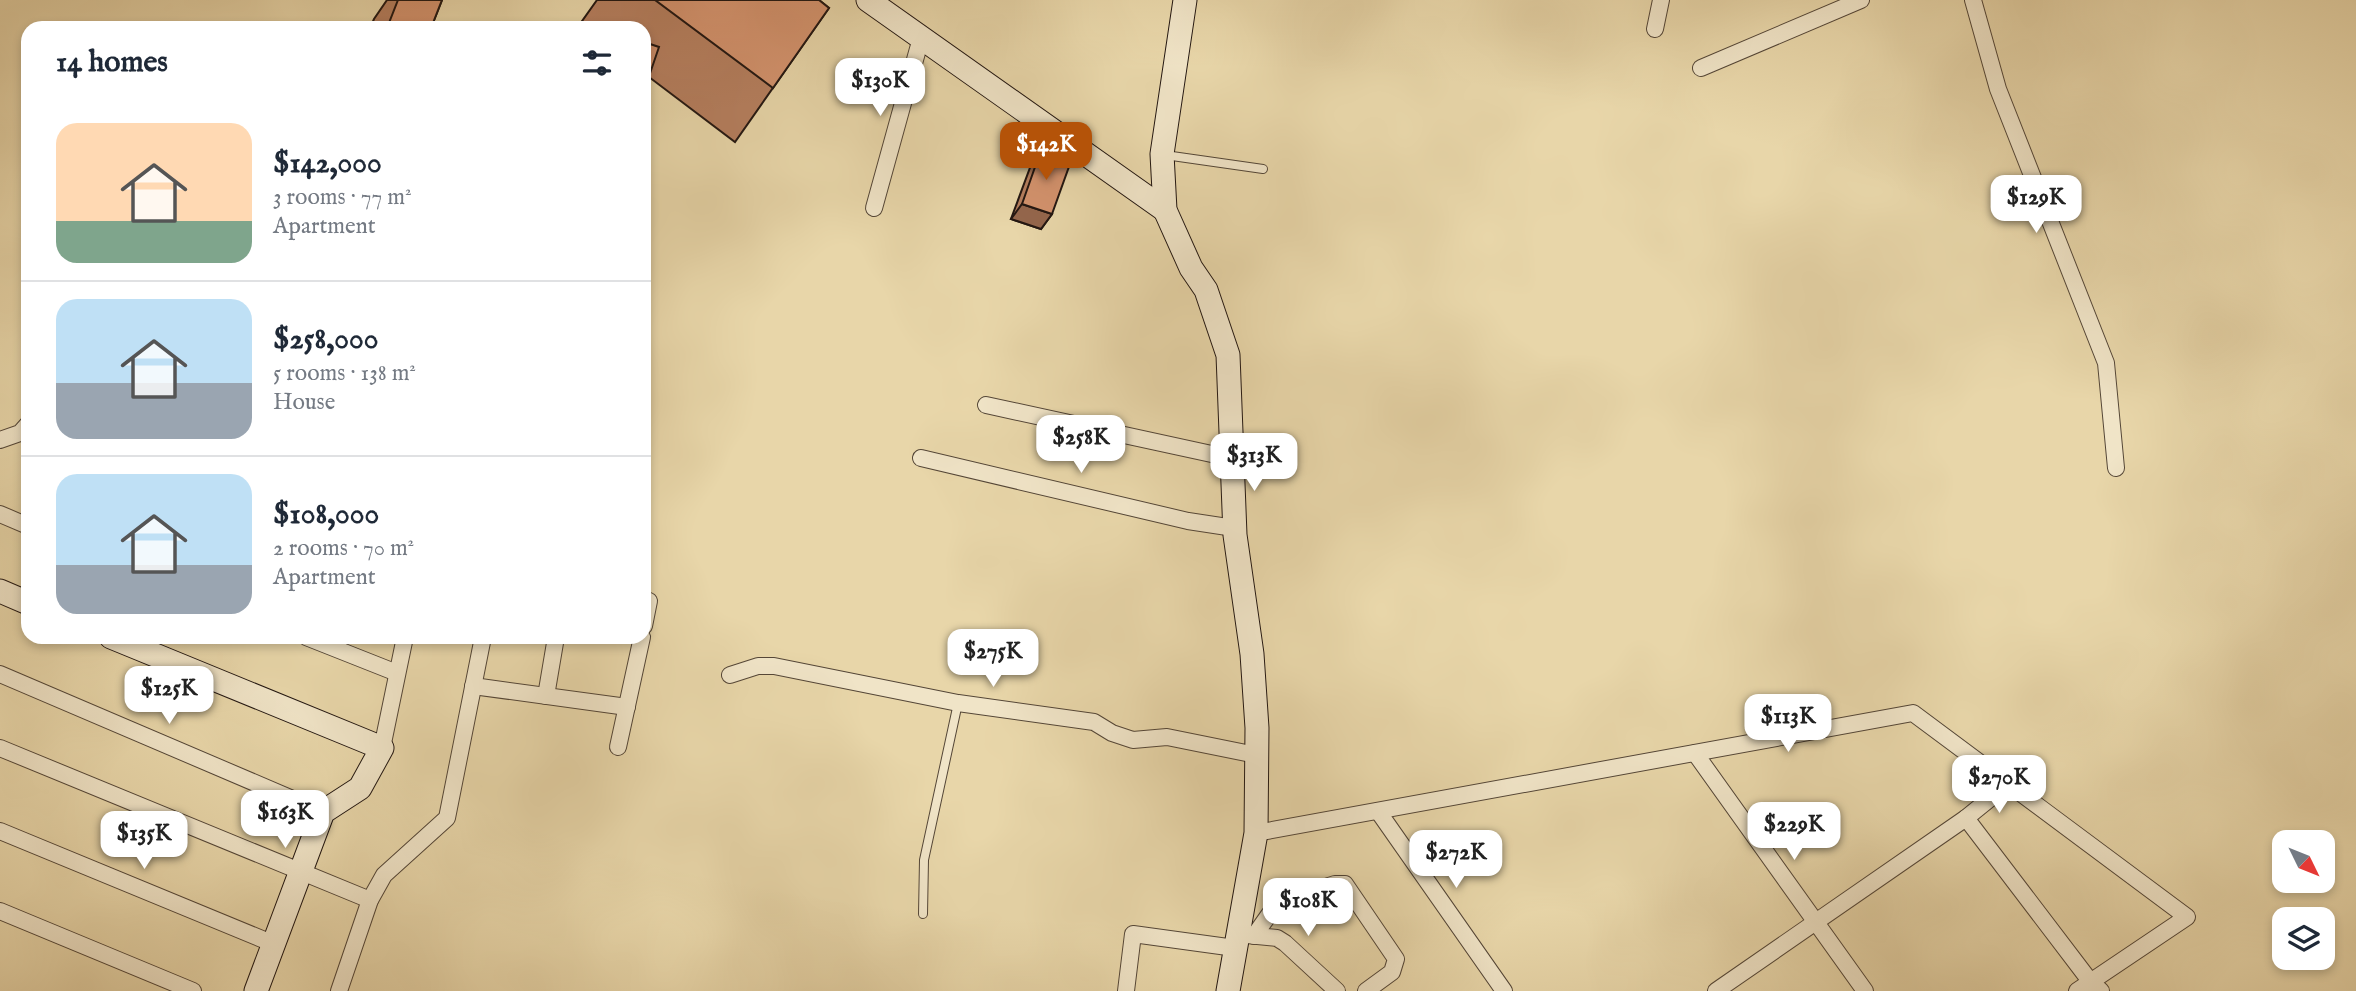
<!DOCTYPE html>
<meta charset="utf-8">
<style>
:root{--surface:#fff;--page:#f2f2f3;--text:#1f2937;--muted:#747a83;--line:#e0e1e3;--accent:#b45309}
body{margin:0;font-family:"IM FELL English",serif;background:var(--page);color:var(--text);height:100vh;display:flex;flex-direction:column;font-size:26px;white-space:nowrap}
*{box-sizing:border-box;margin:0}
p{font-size:23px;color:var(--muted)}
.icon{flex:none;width:38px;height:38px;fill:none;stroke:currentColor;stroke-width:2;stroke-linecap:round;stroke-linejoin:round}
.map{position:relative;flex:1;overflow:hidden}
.drawer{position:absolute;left:21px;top:21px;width:630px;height:623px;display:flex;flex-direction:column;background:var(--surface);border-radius:21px;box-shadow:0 4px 10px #0003}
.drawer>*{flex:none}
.needle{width:46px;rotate:133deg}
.tools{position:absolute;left:2272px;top:830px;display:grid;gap:14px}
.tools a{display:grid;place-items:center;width:63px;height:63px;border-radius:14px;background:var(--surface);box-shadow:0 4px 10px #0003;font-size:35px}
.price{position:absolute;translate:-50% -60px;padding:0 16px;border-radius:14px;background:#fff;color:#222;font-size:23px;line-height:46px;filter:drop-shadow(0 2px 4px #0008)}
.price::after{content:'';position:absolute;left:50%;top:42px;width:21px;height:16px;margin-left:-10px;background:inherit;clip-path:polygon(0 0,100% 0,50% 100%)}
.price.selected{background:var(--accent);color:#fff}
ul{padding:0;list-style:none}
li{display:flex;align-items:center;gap:21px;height:175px;padding:0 35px}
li+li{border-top:2px solid var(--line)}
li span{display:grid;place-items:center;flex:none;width:196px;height:140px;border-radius:21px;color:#555}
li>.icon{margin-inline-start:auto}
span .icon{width:84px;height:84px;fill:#fffc;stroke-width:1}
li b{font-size:30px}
h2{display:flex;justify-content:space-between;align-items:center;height:84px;padding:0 35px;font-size:30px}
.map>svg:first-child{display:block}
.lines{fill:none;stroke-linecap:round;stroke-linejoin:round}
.lane-casing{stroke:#544637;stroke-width:10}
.street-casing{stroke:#544637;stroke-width:18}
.secondary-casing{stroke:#221611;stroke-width:25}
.lane{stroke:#f0e4c7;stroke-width:8}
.street{stroke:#f0e4c7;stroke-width:16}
.secondary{stroke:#f0e4c7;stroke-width:23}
.wall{fill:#b57e5e;stroke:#221611;stroke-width:2}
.shaded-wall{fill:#94664c;stroke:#221611;stroke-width:2}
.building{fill:#d3926d;stroke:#221611;stroke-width:2}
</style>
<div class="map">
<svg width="2356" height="991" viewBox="0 0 2356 991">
<rect width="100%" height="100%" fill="#e8d6a9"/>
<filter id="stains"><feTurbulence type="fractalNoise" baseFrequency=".00286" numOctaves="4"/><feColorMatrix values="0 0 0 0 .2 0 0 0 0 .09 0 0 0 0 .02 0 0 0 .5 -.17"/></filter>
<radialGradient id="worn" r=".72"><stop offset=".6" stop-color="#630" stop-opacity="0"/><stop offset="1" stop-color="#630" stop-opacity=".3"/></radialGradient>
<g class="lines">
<defs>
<g id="lane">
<polyline points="1165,155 1263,169"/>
<polyline points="923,914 924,860 958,703"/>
</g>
<g id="street">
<polyline points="1973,0 1998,89 2106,363 2116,468"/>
<polyline points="1655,29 1661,0"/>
<polyline points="1701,68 1861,0"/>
<polyline points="874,208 921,38"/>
<polyline points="986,405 1230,458"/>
<polyline points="0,440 20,433 28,424"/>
<polyline points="921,458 1188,521 1234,528"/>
<polyline points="0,514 28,526"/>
<polyline points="644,599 649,601 644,626"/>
<polyline points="306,637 397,673"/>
<polyline points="0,674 323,812"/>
<polyline points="730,675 758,666 774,666 958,703 1094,722 1112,733 1133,740 1167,737 1256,755"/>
<polyline points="473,686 627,707"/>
<polyline points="546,696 556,637"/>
<polyline points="618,747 642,637"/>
<polyline points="0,748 370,900"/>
<polyline points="382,748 405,637"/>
<polyline points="1695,753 1865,991"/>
<polyline points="1378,811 1504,991"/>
<polyline points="1966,818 2008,784"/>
<polyline points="0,831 274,944"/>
<polyline points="1256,833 1913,713 2187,917 2077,991"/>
<polyline points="0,911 193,991"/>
<polyline points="1247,935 1277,938 1285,943 1337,991"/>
<polyline points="1254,936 1278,902 1335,884 1345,884 1396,959 1392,972 1366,991"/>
<polyline points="339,991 370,900 384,875 447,818 483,637"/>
<polyline points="1126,991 1133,934 1235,948"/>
<polyline points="1716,991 1966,818 2090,981 2101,991"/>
</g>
<g id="secondary">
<polyline points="868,0 1165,210"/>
<polyline points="1185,0 1162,154 1165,210 1191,268 1206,290 1228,355 1235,535 1252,654 1257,728 1256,833 1228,991"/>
<polyline points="0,591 28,603"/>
<polyline points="111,637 382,748 360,788 323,812 256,991"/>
</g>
</defs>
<use href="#lane" class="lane-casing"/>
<use href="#street" class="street-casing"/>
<use href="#secondary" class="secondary-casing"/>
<use href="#lane" class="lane"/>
<use href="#street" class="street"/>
<use href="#secondary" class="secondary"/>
</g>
<g class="wall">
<polygon points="387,0 442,0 431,28 370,28 374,19"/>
<polygon points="597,0 819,0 829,8 735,142 649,77 644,91 644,28 584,28 580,24"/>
<polygon points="1041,150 1052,214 1041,229 1011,219 1031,165"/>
</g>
<polygon class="shaded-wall" points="1022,204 1052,214 1041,229 1011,219"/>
<g class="building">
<polygon points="398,0 442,0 431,28 387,28"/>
<polygon points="655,0 819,0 829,8 773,88"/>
<polygon points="644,42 659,47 644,91"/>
<polygon points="1041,150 1071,161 1052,214 1022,204"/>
</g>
<rect width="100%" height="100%" filter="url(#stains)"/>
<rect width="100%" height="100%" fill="url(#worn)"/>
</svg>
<div class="tools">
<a><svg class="needle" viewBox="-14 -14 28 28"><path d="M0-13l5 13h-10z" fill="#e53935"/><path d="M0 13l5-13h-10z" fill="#747a83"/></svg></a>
<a><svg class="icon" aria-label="layers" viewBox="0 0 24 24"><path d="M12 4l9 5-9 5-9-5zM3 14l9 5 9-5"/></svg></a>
</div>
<b class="price" style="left:880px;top:118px">$130K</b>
<b class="price selected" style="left:1046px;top:182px">$142K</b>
<b class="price" style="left:2036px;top:235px">$129K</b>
<b class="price" style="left:1081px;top:475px">$258K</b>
<b class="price" style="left:1254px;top:493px">$313K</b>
<b class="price" style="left:993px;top:689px">$275K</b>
<b class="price" style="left:169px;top:726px">$125K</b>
<b class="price" style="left:1788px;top:754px">$113K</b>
<b class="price" style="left:1999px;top:815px">$270K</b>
<b class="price" style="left:285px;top:850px">$163K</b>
<b class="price" style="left:1794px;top:862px">$229K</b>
<b class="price" style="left:144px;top:871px">$135K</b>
<b class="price" style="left:1456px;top:890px">$272K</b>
<b class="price" style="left:1308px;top:938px">$108K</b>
<section class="drawer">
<h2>14 homes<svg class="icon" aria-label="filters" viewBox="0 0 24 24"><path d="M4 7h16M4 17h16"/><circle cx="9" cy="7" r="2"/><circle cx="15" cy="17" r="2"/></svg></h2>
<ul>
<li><span style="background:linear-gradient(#ffd9b3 70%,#7fa58c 0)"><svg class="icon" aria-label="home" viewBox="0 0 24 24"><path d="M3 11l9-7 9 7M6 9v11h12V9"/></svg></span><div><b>$142,000</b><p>3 rooms · 77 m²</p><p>Apartment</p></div></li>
<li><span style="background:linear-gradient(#bfe0f5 60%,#9aa5b1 0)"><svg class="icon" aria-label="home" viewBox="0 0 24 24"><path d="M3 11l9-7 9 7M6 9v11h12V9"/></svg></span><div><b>$258,000</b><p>5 rooms · 138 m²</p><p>House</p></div></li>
<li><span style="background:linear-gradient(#bfe0f5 65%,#9aa5b1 0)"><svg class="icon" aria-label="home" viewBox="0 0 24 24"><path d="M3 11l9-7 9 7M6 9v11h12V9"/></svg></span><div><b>$108,000</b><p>2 rooms · 70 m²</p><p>Apartment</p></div></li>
</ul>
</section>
</div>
